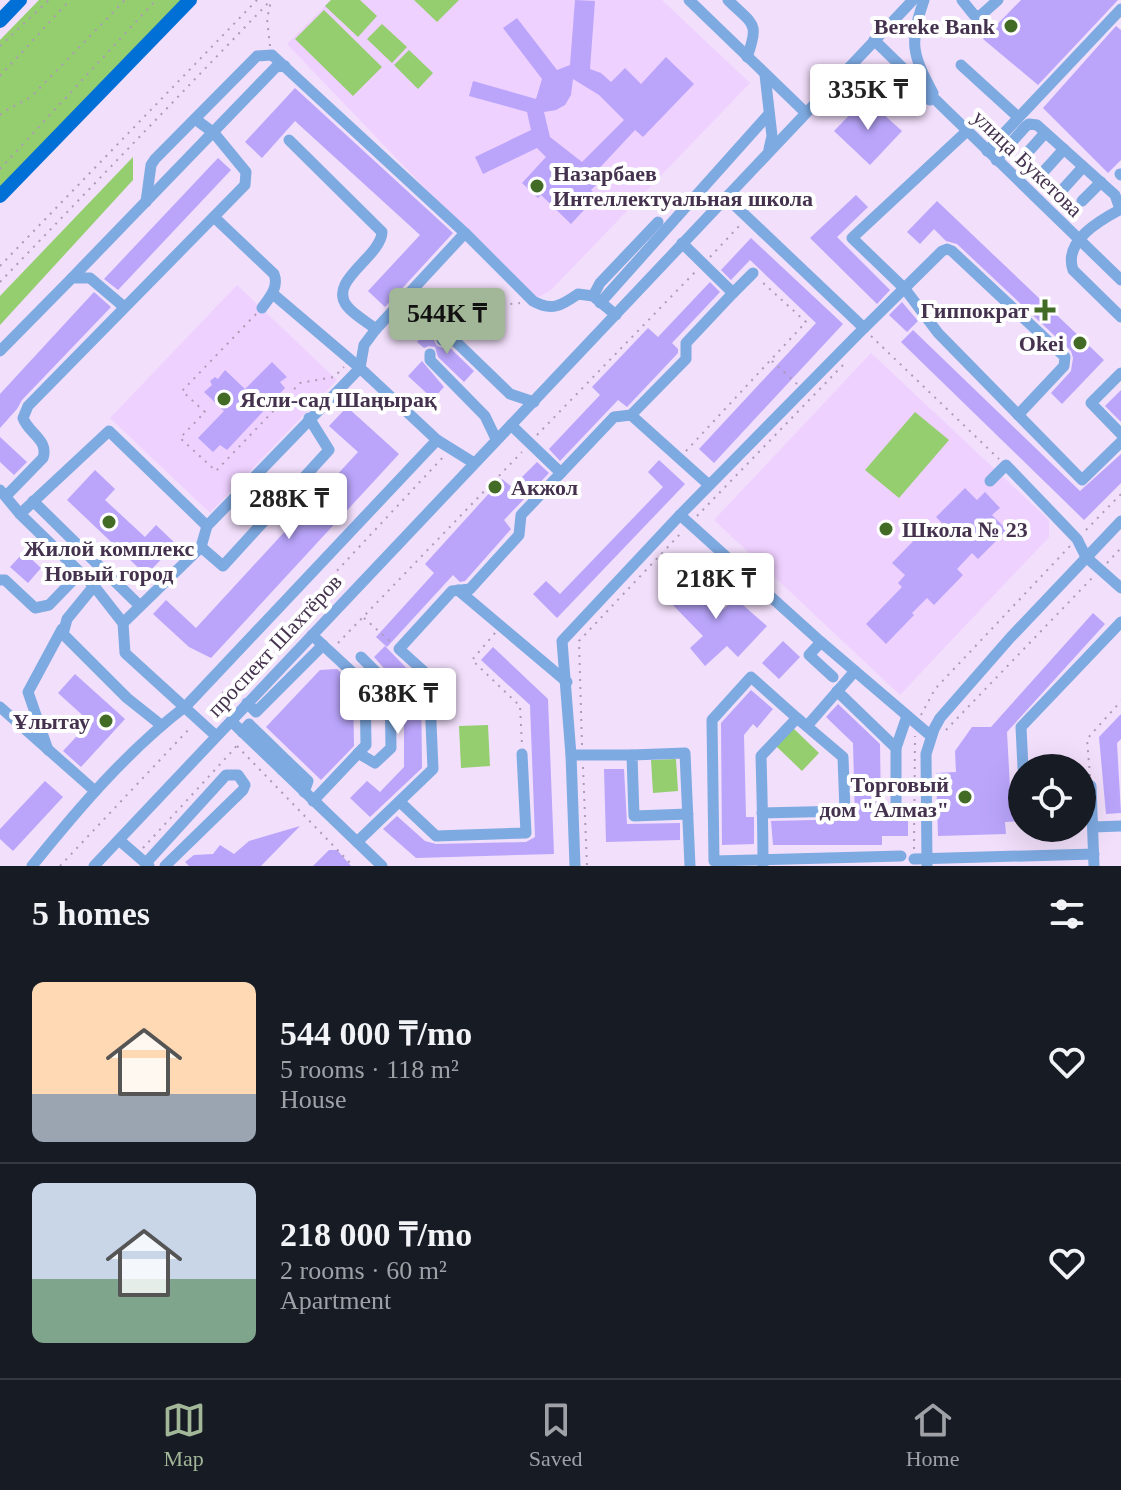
<!DOCTYPE html>
<meta charset="utf-8">
<style>
:root{--surface:#171b24;--page:#242831;--text:#f1f3f6;--muted:#9ea1a6;--line:#363941;--accent:#a2b698}
body{margin:0;font-family:"Times New Roman",serif;background:var(--page);color:var(--text);height:100vh;display:flex;flex-direction:column;font-size:30px;white-space:nowrap}
*{box-sizing:border-box;margin:0}
p{font-size:26px;color:var(--muted)}
.icon{flex:none;width:44px;height:44px;fill:none;stroke:currentColor;stroke-width:2;stroke-linecap:round;stroke-linejoin:round}
.map{position:relative;height:866px;overflow:hidden}
.drawer{display:flex;flex-direction:column;background:var(--surface);flex:1}
.drawer>*{flex:none}
.buttons{position:absolute;left:1008px;top:754px;display:grid;gap:16px}
.buttons a{display:grid;place-items:center;width:88px;height:88px;border-radius:50%;background:var(--surface);box-shadow:0 8px 32px #0002;font-size:40px}
.price{position:absolute;translate:-50% -68px;padding:0 18px;border-radius:8px;background:#fff;color:#222;font-size:26px;line-height:52px;filter:drop-shadow(0 2px 4px #0008)}
.price::after{content:'';position:absolute;left:50%;top:48px;width:24px;height:18px;margin-left:-12px;background:inherit;clip-path:polygon(0 0,100% 0,50% 100%)}
.price.selected{background:var(--accent);color:#111}
ul{padding:0;list-style:none}
li{display:flex;align-items:center;gap:24px;height:200px;padding:0 32px}
li+li{border-top:2px solid var(--line)}
li span{display:grid;place-items:center;flex:none;width:224px;height:160px;border-radius:12px;color:#555}
li>.icon{margin-inline-start:auto}
span .icon{width:96px;height:96px;fill:#fffc;stroke-width:1}
li b{font-size:34px}
h2{display:flex;justify-content:space-between;align-items:center;height:96px;padding:0 32px;font-size:34px}
.tab-bar{display:flex;justify-content:space-around;align-items:center;height:112px;border-top:2px solid var(--line);background:var(--surface);font-size:22px;color:var(--muted)}
.tab-bar a{display:grid;justify-items:center;gap:4px}
.tab-bar .selected{color:var(--accent)}
.map>svg:first-child{display:block}
.built{fill:#efd1ff}
.green{fill:#94ce6f}
.building{fill:#baa5fb;fill-rule:evenodd}
.lines{fill:none;stroke-linecap:round;stroke-linejoin:round}
.path{stroke:#ae9bb7;stroke-width:2;stroke-dasharray:2 6;stroke-linecap:butt}
.minor{stroke:#7eaae2;stroke-width:11}
.major{stroke:#0070d7;stroke-width:14}
.poi-dot{fill:#426b26;stroke:#fff;stroke-width:3}
.labels{text-anchor:middle;stroke-width:8;stroke-linejoin:round;paint-order:stroke}
.poi-label{font-size:22px;font-weight:bold;fill:#45324e;stroke:#fff;text-anchor:end}
.street-label{font-size:22px;fill:#45324e;stroke:#fff}
</style>
<div class="map">
<svg width="1121" height="866" viewBox="0 0 1121 866">
<rect width="100%" height="100%" fill="#f2dffb"/>
<g class="built">
<polygon points="331,0 662,0 750,83 552,289 533,301 287,44"/>
<polygon points="237,285 337,380 210,513 110,418"/>
<polygon points="871,353 1049,520 1049,537 900,695 714,520"/>
</g>
<g class="green">
<polygon points="39,0 182,0 0,189 0,40"/>
<polygon points="331,0 360,0 377,16 358,37 325,6"/>
<polygon points="414,0 459,0 437,22"/>
<polygon points="324,10 382,67 353,96 295,39"/>
<polygon points="382,24 407,47 392,63 367,39"/>
<polygon points="409,50 433,73 418,89 394,65"/>
<polygon points="133,157 133,180 0,325 0,296"/>
<polygon points="915,412 949,440 899,498 865,470"/>
<polygon points="488,725 490,766 461,768 459,726"/>
<polygon points="793,728 819,753 802,771 776,746"/>
<polygon points="676,759 678,791 653,793 651,760"/>
</g>
<g class="building">
<path d="M575,0L595,1L590,69L601,73L611,82L625,68L641,84L666,57L694,84L643,137L635,130L593,175L600,181L591,190L597,196L571,224L541,195L538,198L522,183L546,157L537,148L483,174L475,157L531,130L527,112L469,96L473,81L536,99L542,79L503,28L517,18L557,70L570,65ZM573,79L599,95L624,120L582,162L550,137L544,112L556,110L565,105L571,95Z"/>
<polygon points="1021,0 1118,0 1038,85 983,39"/>
<polygon points="1116,26 1121,30 1121,160 1108,173 1043,108"/>
<polygon points="295,88 453,233 385,307 368,291 420,235 295,121 262,158 245,142"/>
<polygon points="859,105 873,105 902,131 870,165 834,131"/>
<polygon points="218,158 231,170 118,290 104,279"/>
<polygon points="856,195 868,207 837,237 890,290 877,304 810,238"/>
<polygon points="937,201 1104,360 1062,404 1051,393 1071,371 1073,358 1071,351 957,244 946,241 934,229 920,244 907,232"/>
<polygon points="751,238 843,324 714,463 699,449 816,323 750,260 731,280 721,270"/>
<polygon points="710,282 720,292 672,343 678,349 678,353 627,407 618,400 560,461 549,449 600,395 592,387 648,328 658,337"/>
<polygon points="94,292 111,307 22,400 17,409 0,428 0,394"/>
<polygon points="902,302 918,321 907,332 889,315"/>
<polygon points="429,328 436,334 434,341 437,346 443,348 448,346 474,371 464,382 438,357 435,347 429,346 424,348 417,342"/>
<polygon points="913,330 1080,491 1121,454 1121,483 1084,520 901,342"/>
<polygon points="422,361 444,387 433,399 408,376"/>
<polygon points="272,362 287,377 280,382 285,388 227,450 220,445 213,452 198,438 224,411 204,392 212,385 210,381 215,377 218,379 225,370 245,389"/>
<polygon points="1121,390 1121,422 1105,406"/>
<polygon points="347,407 399,454 211,658 189,647 153,614 166,600 196,628 358,452 329,426"/>
<polygon points="0,437 27,462 14,475 0,462"/>
<polygon points="659,460 685,484 557,618 533,594 546,581 560,594 663,487 648,472"/>
<polygon points="537,462 549,473 504,520 511,529 465,581 460,582 453,575 387,647 376,637 434,573 425,564 502,479 512,487"/>
<polygon points="95,470 115,489 105,500 145,537 156,525 176,544 146,575 67,500"/>
<polygon points="965,488 977,500 985,492 1000,508 992,515 1007,530 978,559 972,553 957,569 963,575 934,605 927,598 912,613 914,615 886,644 866,624 902,587 898,583 905,575 892,563 921,533 926,538 942,523 936,517"/>
<polygon points="24,552 41,568 28,583 10,567"/>
<polygon points="701,573 715,587 709,593 724,609 735,598 767,626 738,657 727,646 705,666 690,648 703,636 670,602"/>
<polygon points="1093,613 1105,624 1007,732 1011,806 1022,806 1022,821 1005,822 1006,834 938,836 936,773 956,772 955,751 972,727 991,727"/>
<polygon points="783,641 800,657 779,679 762,663"/>
<polygon points="385,646 421,683 422,768 370,817 350,798 367,781 380,792 404,767 404,691 374,657"/>
<polygon points="493,647 548,699 554,854 416,858 383,829 397,816 425,841 436,844 526,842 535,837 530,705 481,660"/>
<polygon points="337,669 353,684 354,746 321,780 266,727 320,670"/>
<polygon points="75,674 125,719 81,767 63,751 90,722 58,693"/>
<polygon points="751,690 773,709 757,728 753,724 744,735 746,817 754,817 754,844 722,845 721,723"/>
<polygon points="838,704 880,744 881,809 888,809 897,814 908,809 908,836 882,836 882,845 773,845 771,821 855,819 853,743 826,717"/>
<polygon points="1121,714 1121,739 1117,743 1121,813 1106,814 1099,737"/>
<polygon points="604,769 624,769 627,824 680,823 680,840 606,842"/>
<polygon points="45,781 63,797 13,851 0,839 0,829"/>
<polygon points="300,826 261,866 189,866 185,862 194,855 213,854 220,845 234,854 249,841"/>
<polygon points="329,850 337,850 351,866 313,866"/>
</g>
<g class="lines">
<g class="path">
<polyline points="0,46 49,0"/>
<polyline points="270,46 267,19 271,1"/>
<polyline points="0,76 70,0"/>
<path d="M0,115C10,106 21,104 32,96L125,0"/>
<polyline points="0,169 156,0"/>
<polyline points="710,257 741,224"/>
<polyline points="0,266 257,0"/>
<polyline points="0,282 271,0"/>
<polyline points="256,314 182,391 205,412 180,438 216,471 300,383 334,377 344,367"/>
<polyline points="428,317 440,329"/>
<polyline points="393,326 436,312 520,303"/>
<polyline points="871,336 999,459"/>
<polyline points="772,361 797,384"/>
<polyline points="537,435 697,270"/>
<polyline points="686,451 806,322 761,281"/>
<polyline points="697,516 843,365"/>
<polyline points="1086,530 1121,494"/>
<polyline points="1107,563 1121,548"/>
<polyline points="364,618 392,643"/>
<polyline points="495,633 472,660 520,706 522,745"/>
<polyline points="338,643 522,452"/>
<polyline points="206,711 445,455"/>
<polyline points="921,715 935,689 1070,546"/>
<polyline points="946,730 1094,576"/>
<polyline points="582,745 579,641 682,532"/>
<polyline points="237,746 353,866"/>
<polyline points="583,767 587,866"/>
<polyline points="1090,776 1087,739 1121,701"/>
<polyline points="854,806 887,806"/>
<polyline points="143,848 235,748 238,742"/>
<polyline points="914,849 915,736"/>
<polyline points="60,866 191,727"/>
</g>
<g class="minor">
<polyline points="689,0 806,113"/>
<path d="M728,0C753,25 760,22 747,57"/>
<path d="M924,0C909,43 912,54 933,93"/>
<polyline points="962,0 974,15 980,16 998,0"/>
<polyline points="874,40 1121,280"/>
<polyline points="961,65 1018,117"/>
<polyline points="765,75 772,136 769,149"/>
<path d="M825,97C870,80 886,80 930,100"/>
<polyline points="967,131 852,238 905,289 938,333 1082,480 1121,442"/>
<path d="M289,140L382,232C381,257 327,281 347,306C354,315 367,322 376,329L465,233"/>
<polyline points="987,151 1121,9"/>
<polyline points="1028,152 1045,133"/>
<polyline points="996,160 1025,127 1029,124 1037,125 1115,195 1120,209"/>
<polyline points="1045,170 1064,149"/>
<polyline points="1120,174 1121,175"/>
<polyline points="1064,188 1083,167"/>
<polyline points="1082,201 1101,182"/>
<path d="M146,202L151,165L155,159L257,56L272,55L465,233L533,301C552,312 562,305 578,294L593,296L616,315"/>
<path d="M1121,209C1100,220 1063,241 1073,270L1121,317"/>
<path d="M214,217L274,274C279,287 270,297 262,308"/>
<polyline points="682,243 733,293 753,273"/>
<polyline points="72,278 276,67 285,66"/>
<polyline points="273,294 360,368 437,440 474,463"/>
<polyline points="593,296 600,283 658,222"/>
<polyline points="600,303 769,114"/>
<polyline points="864,328 942,251 947,249 952,251 1065,357 1064,366 1018,415"/>
<polyline points="442,340 447,335 452,338 510,394 534,402"/>
<polyline points="0,351 72,278 90,278 123,306"/>
<polyline points="430,354 430,360 485,416 496,439"/>
<polyline points="1121,373 1091,403 1121,434"/>
<polyline points="631,415 709,485"/>
<polyline points="511,425 561,473"/>
<polyline points="990,481 1006,465 1077,539 1086,557 1121,588"/>
<polyline points="0,490 20,514 94,586 123,623 125,653 215,735"/>
<path d="M6,496L43,458C49,440 29,434 23,418L28,406L245,185L246,172L214,133L195,119"/>
<polyline points="33,501 140,606"/>
<polyline points="20,514 109,431 207,526"/>
<polyline points="680,515 821,642 931,736"/>
<polyline points="201,547 223,566 329,450 309,418"/>
<polyline points="0,580 5,580 35,608 49,605 80,573"/>
<polyline points="94,586 67,619 63,634 127,698 161,725"/>
<polyline points="458,590 567,682"/>
<polyline points="123,623 201,547 207,526 360,368 364,345 376,329"/>
<polyline points="312,635 365,684 366,745 313,801"/>
<polyline points="821,642 809,655 833,677"/>
<polyline points="837,691 896,748"/>
<polyline points="247,703 256,712 323,645"/>
<polyline points="0,707 95,791"/>
<polyline points="231,721 382,866"/>
<polyline points="807,726 855,671"/>
<polyline points="242,732 249,724 287,761 282,770"/>
<polyline points="48,750 28,692 62,629"/>
<polyline points="358,753 375,763 391,748 390,686 361,657"/>
<polyline points="571,755 632,755"/>
<polyline points="287,761 308,781 304,792"/>
<polyline points="1023,768 1021,727 1121,622"/>
<polyline points="1091,786 1094,866"/>
<polyline points="400,802 436,836 526,833 522,754"/>
<polyline points="896,806 896,748 907,716"/>
<polyline points="762,813 845,811 843,757 797,718"/>
<polyline points="688,814 634,816 632,755 685,753 690,866"/>
<polyline points="1093,827 1121,826"/>
<polyline points="119,840 149,866"/>
<polyline points="357,842 433,769 429,676 399,649 452,591 470,589 519,535 521,515 614,417 631,415 686,359 686,343 733,293"/>
<polyline points="914,859 1094,854"/>
<polyline points="146,863 226,775 238,775 245,785 243,790 165,866"/>
<path d="M32,866C78,809 127,751 186,706L437,440"/>
<polyline points="94,866 913,0"/>
<polyline points="575,866 571,755 562,641 680,515 864,328 726,197"/>
<path d="M763,866C763,829 762,792 761,756L797,718L751,677L712,720L714,861L901,856"/>
<polyline points="927,866 926,754 934,729 940,718 1010,638 1121,521"/>
</g>
<g class="major">
<polyline points="0,21 20,0"/>
<polyline points="0,196 190,0"/>
</g>
</g>
<g class="poi-dot">
<circle cx="1011" cy="26" r="8"/>
<circle cx="537" cy="186" r="8"/>
<path d="M1041 298h8v8h8v8h-8v8h-8v-8h-8v-8h8z"/>
<circle cx="1080" cy="343" r="8"/>
<circle cx="224" cy="399" r="8"/>
<circle cx="495" cy="487" r="8"/>
<circle cx="109" cy="522" r="8"/>
<circle cx="886" cy="529" r="8"/>
<circle cx="106" cy="721" r="8"/>
<circle cx="965" cy="797" r="8"/>
</g>
<g class="labels">
<g class="poi-label">
<text x="995" y="34">Bereke Bank</text>
<text x="553" y="181" text-anchor="start">Назарбаев<tspan x="553" dy="25">Интеллектуальная школа</tspan></text>
<text x="1029" y="318">Гиппократ</text>
<text x="1064" y="351">Okei</text>
<text x="240" y="407" text-anchor="start">Ясли-сад Шаңырақ</text>
<text x="511" y="495" text-anchor="start">Акжол</text>
<text x="902" y="537" text-anchor="start">Школа № 23</text>
<text x="109" y="556" text-anchor="middle">Жилой комплекс<tspan x="109" dy="25">Новый город</tspan></text>
<text x="90" y="729">Ұлытау</text>
<text x="949" y="792">Торговый<tspan x="949" dy="25">дом "Алмаз"</tspan></text>
</g>
<g class="street-label">
<text transform="translate(1028 163) rotate(44)" y="8">улица Букетова</text>
<text transform="translate(274 645) rotate(-47)" y="8">проспект Шахтёров</text>
</g>
</g>
</svg>
<div class="buttons">
<a><svg class="icon" aria-label="locate" viewBox="0 0 24 24"><circle cx="12" cy="12" r="6"/><path d="M12 2v4M12 18v4M2 12h4M18 12h4"/></svg></a>
</div>
<b class="price" style="left:868px;top:132px">335K ₸</b>
<b class="price selected" style="left:447px;top:356px">544K ₸</b>
<b class="price" style="left:289px;top:541px">288K ₸</b>
<b class="price" style="left:716px;top:621px">218K ₸</b>
<b class="price" style="left:398px;top:736px">638K ₸</b>
</div>
<section class="drawer">
<h2>5 homes<svg class="icon" aria-label="filters" viewBox="0 0 24 24"><path d="M4 7h16M4 17h16"/><circle cx="9" cy="7" r="2"/><circle cx="15" cy="17" r="2"/></svg></h2>
<ul>
<li><span style="background:linear-gradient(#ffd9b3 70%,#9aa5b1 0)"><svg class="icon" aria-label="home" viewBox="0 0 24 24"><path d="M3 11l9-7 9 7M6 9v11h12V9"/></svg></span><div><b>544 000 ₸/mo</b><p>5 rooms · 118 m²</p><p>House</p></div><svg class="icon" aria-label="heart" viewBox="0 0 24 24"><path d="M12 20l-8-8c-3-5 5-10 8-4 3-6 11-1 8 4z"/></svg></li>
<li><span style="background:linear-gradient(#c9d6e8 60%,#7fa58c 0)"><svg class="icon" aria-label="home" viewBox="0 0 24 24"><path d="M3 11l9-7 9 7M6 9v11h12V9"/></svg></span><div><b>218 000 ₸/mo</b><p>2 rooms · 60 m²</p><p>Apartment</p></div><svg class="icon" aria-label="heart" viewBox="0 0 24 24"><path d="M12 20l-8-8c-3-5 5-10 8-4 3-6 11-1 8 4z"/></svg></li>
</ul>
</section>
<nav class="tab-bar">
<a class="selected"><svg class="icon" aria-label="map" viewBox="0 0 24 24"><path d="M3 6l6-2 6 2 6-2v14l-6 2-6-2-6 2zM9 4v14M15 6v14"/></svg>Map</a>
<a><svg class="icon" aria-label="saved" viewBox="0 0 24 24"><path d="M7 4h10v16l-5-4-5 4z"/></svg>Saved</a>
<a><svg class="icon" aria-label="home" viewBox="0 0 24 24"><path d="M3 11l9-7 9 7M6 9v11h12V9"/></svg>Home</a>
</nav>
